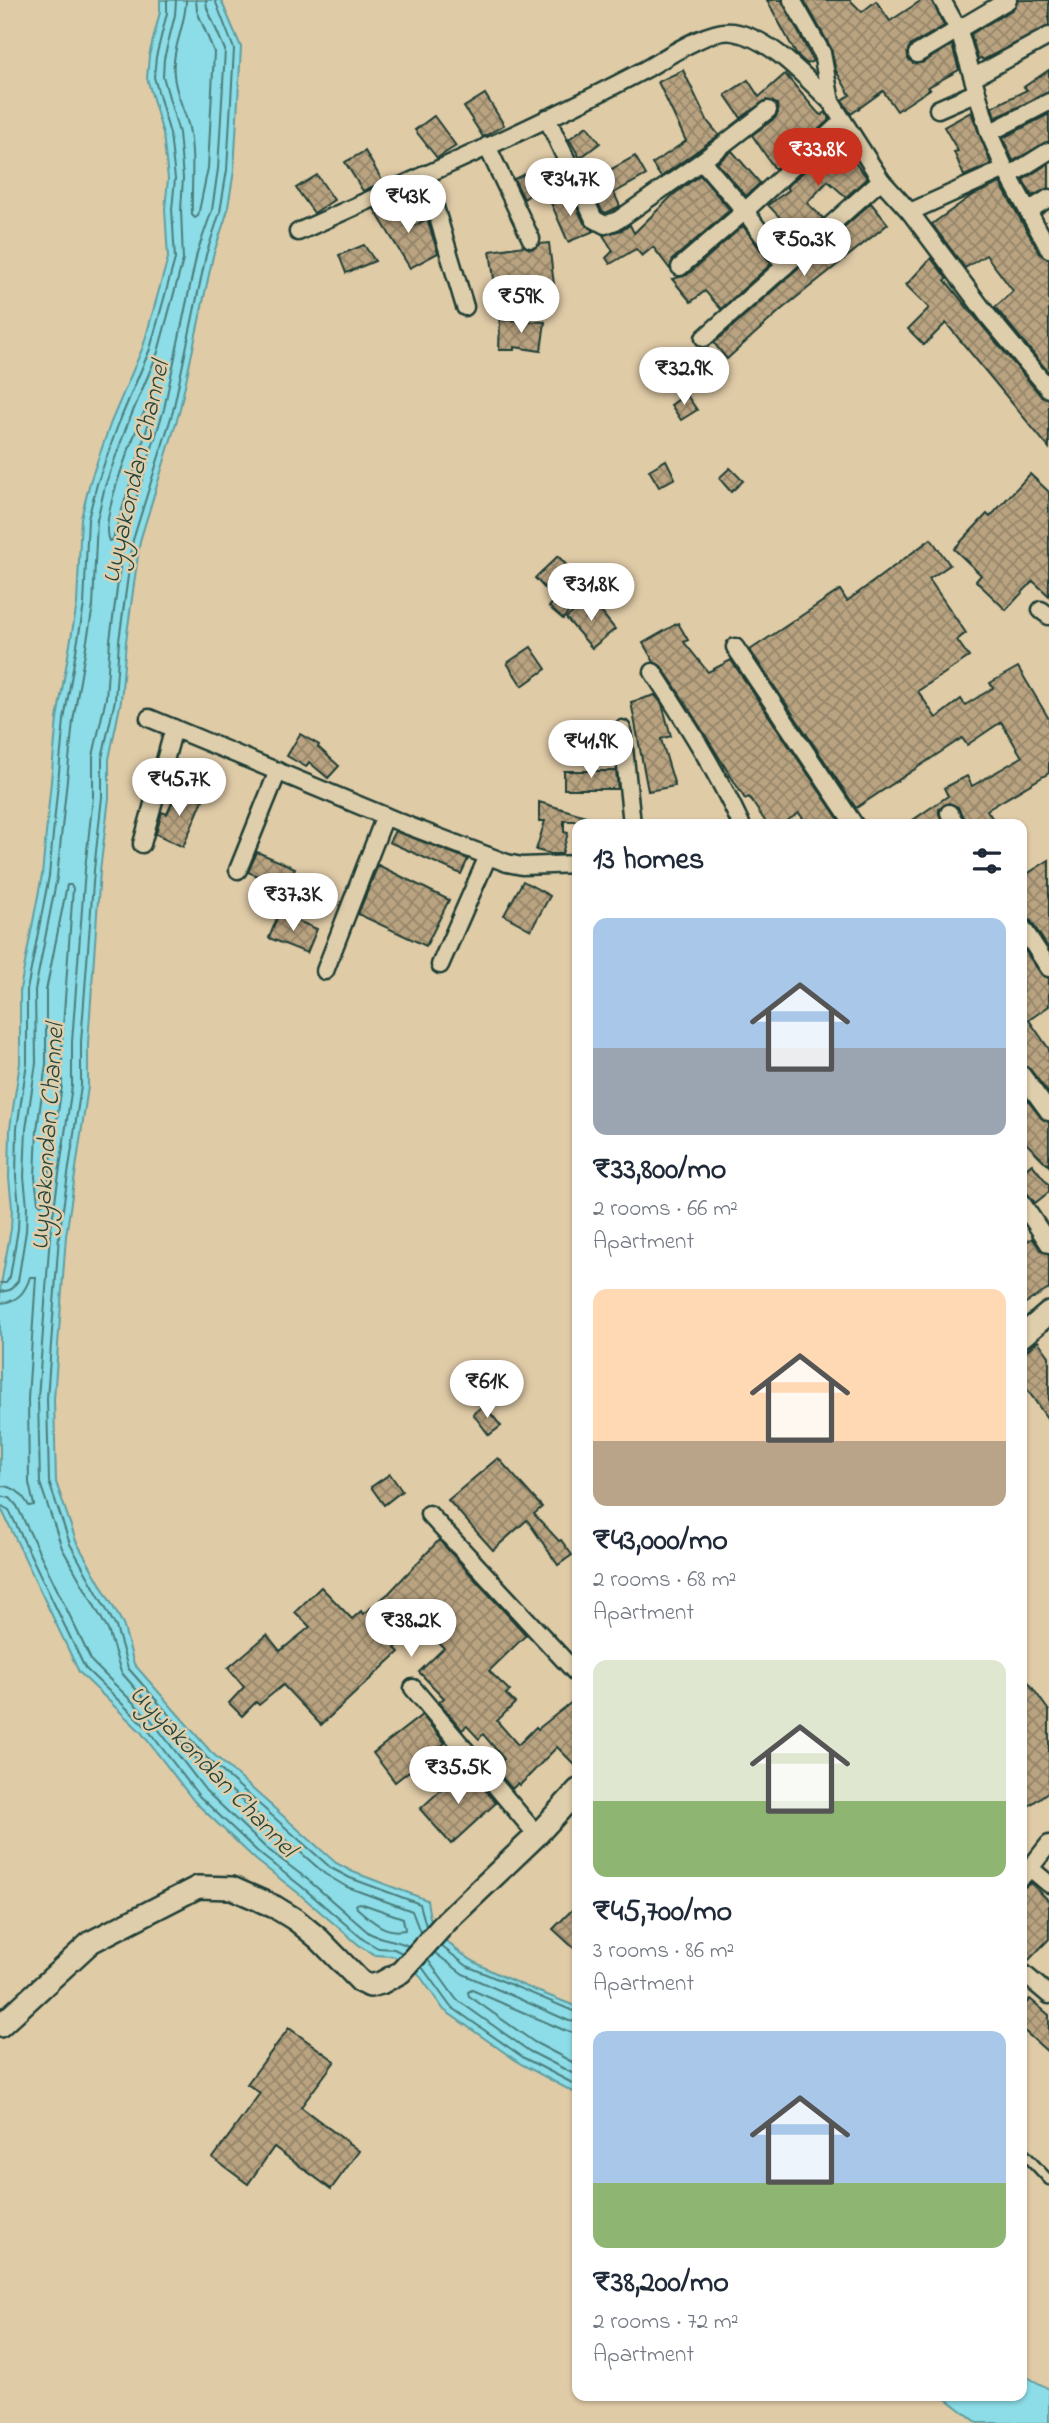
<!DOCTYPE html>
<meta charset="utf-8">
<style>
:root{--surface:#fff;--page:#f2f2f3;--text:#1f2937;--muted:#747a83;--accent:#c8321e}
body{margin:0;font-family:"Indie Flower",sans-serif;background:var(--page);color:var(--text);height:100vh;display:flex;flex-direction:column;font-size:26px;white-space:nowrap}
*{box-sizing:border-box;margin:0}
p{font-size:23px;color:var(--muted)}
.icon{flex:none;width:38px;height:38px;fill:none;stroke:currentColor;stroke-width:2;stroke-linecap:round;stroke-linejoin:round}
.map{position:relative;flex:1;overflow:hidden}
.details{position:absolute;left:572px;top:819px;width:455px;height:1582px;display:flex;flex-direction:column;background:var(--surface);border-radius:14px;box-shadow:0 2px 5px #0004}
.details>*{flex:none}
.price{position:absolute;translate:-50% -60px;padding:0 16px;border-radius:24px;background:#fff;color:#222;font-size:23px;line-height:46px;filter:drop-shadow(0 2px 4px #0008)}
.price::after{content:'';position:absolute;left:50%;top:42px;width:21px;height:16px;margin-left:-10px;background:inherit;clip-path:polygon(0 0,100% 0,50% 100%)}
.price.selected{background:var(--accent);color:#fff}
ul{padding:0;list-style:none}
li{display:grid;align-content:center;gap:14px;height:371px;padding:0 21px}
li span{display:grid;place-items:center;height:217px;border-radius:14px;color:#555}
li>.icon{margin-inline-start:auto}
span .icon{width:126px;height:126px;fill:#fffc;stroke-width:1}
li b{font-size:30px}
h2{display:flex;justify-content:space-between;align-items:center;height:84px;padding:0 21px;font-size:30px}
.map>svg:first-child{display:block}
.water{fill:#8cdde7;stroke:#609d9f;stroke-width:2}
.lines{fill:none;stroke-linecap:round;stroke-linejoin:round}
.shore{stroke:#4b7d7c;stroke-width:2}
.building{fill:url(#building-cross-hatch);stroke:#1f3d34;stroke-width:2}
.lane-casing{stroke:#1f3d34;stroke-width:13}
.street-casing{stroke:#1f3d34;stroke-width:21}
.secondary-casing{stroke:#1f3d34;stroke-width:26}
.lane{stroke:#dfceab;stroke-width:8}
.street{stroke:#dfceab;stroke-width:16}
.secondary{stroke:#dfceab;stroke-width:21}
.labels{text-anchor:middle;stroke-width:5;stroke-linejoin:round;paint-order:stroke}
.water-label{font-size:26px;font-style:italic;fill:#24453d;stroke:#dfceab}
</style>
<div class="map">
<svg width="1049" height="2423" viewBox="0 0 1049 2423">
<defs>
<pattern id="building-cross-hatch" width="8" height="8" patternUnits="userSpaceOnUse" patternTransform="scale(1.75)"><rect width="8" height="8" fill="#b9a380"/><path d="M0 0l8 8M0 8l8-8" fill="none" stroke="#96866a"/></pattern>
</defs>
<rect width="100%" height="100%" fill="#e0cba7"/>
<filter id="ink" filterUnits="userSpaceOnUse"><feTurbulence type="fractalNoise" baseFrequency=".0143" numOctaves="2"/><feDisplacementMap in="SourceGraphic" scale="14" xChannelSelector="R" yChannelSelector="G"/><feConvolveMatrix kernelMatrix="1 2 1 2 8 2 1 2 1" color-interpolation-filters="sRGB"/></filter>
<g filter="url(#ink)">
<g class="water">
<path d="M160,0H221L241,47L234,171L227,213L213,256L179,413L140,541L126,641L121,701L109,759V798L100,871L88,1043V1087L66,1236L54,1399L56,1482L76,1541L123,1624L134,1664L211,1752L336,1863L353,1872L427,1900C428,1906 429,1915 431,1921C452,1964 535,1989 577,2007V2094L521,2064L444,2010L415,1969L393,1956L375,1955L360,1946L297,1892L256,1860L194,1801L140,1731L79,1672L0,1506V1290L11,1229L12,1207L9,1178L10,1128L20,1063V989L42,875L57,719L77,604L81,518L90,482L111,422L143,347L168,258L165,209L168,179L163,134L147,78L149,56L160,12Z"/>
<polygon points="1022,2374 1049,2389 1049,2423 978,2423 943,2396 1022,2396"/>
</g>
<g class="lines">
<g class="shore">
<path d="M186,0C186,25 171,50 174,75C175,93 185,110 189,128C195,157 191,186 192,215L195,218L198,216L208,168L214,52L197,11L196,0"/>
<polyline points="206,0 207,8 225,50 218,169 212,210 197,253 164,409 124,538 110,640 106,698 93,756 93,797 85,869 72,1042 72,1086 50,1235 38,1399 40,1483 62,1548 108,1630 121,1672 200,1763 325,1874 347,1887 412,1911 420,1932"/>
<polyline points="215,0 234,49 227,170 220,212 206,255 173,411 133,540 119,641 115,700 102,758 102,797 94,870 81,1042 81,1086 59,1236 47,1399 49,1482 70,1544 116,1627 128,1668 206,1757 331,1868 350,1878 420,1904 426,1926"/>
<path d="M152,402L154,406L113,539L109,541C98,519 137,428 148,403Z"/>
<polygon points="67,885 71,885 73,888 62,1041 62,1085 45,1202 41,1205 38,1202 35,1177 37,1130 46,1064 46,991"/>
<polyline points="0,1283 6,1283 10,1277 18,1229 19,1206 16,1177 17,1128 27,1063 27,990 49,876 64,720 84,605 88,519 97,484 118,425 150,349 175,259 172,209 175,179 170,134 154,77 156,57 167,13 167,0"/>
<polyline points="0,1292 10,1290 18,1281 26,1231 27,1206 24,1177 26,1129 36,1063 35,990 57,877 73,721 93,606 97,520 105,486 126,428 158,352 183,260 181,210 183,178 179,133 163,76 164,59 175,15 176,0"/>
<path d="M0,1303C17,1302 25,1293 30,1277H36L28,1399L29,1483L34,1505L29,1506C22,1494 15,1486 0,1486"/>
<path d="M0,1496L10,1498L17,1506L92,1662L152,1721L206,1791L266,1848L307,1879L369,1933C382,1940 395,1939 408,1946"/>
<polyline points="0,1505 9,1510 85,1668 145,1726 199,1796 260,1854 301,1886 364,1940 378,1948 394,1949 402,1953"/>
<path d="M360,1903L403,1918L405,1930C385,1934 372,1921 357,1908L356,1904Z"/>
<polyline points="441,1946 467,1966 578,2013"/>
<polyline points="435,1953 463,1974 569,2021 578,2022"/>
<polyline points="428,1960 456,1999 529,2051 578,2076"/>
<polyline points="422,1967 450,2006 524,2058 578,2086"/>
<polyline points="578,2033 566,2031 472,1990 468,1992 469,1996 534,2042 578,2065"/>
</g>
</g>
<g class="building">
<polygon points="767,0 782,0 813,61 807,64 796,54"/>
<polygon points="804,0 850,0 862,12 876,1 890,21 922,0 932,0 944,26 911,45 908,49 908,59 913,63 922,63 952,45 959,70 928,87 930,89 897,111 883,91 851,114 842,100 850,95 836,71 831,48"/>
<polygon points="1018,0 1049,0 1049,26 983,60 981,58 978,59 971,34 1013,9"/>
<polygon points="683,70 708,122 719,135 661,177 652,164 686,141 658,82"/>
<polygon points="1049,70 1049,92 995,118 992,107 1027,90 1024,87"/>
<polygon points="785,74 818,113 822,115 825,112 830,119 775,169 752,135 775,118 778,113 777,104 766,100 741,118 725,95 748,80 759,97"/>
<polygon points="485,94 504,125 483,137 464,107"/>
<polygon points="971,112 991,164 964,176 954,152 958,151 944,127"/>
<polygon points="1049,114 1049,141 1013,161 1003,138"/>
<polygon points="434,116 456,146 437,158 415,130"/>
<polygon points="587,126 600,143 580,158 569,139"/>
<polygon points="841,137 852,155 850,156 867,178 846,197 828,181 807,203 823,218 800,239 768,205 789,190 787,187"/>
<polygon points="365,151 383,182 363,191 345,162"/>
<polygon points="732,151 760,183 746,196 717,163"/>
<polygon points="635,156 646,175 614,193 620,206 606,213 602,211 588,182"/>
<polygon points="1049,163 1049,188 1032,196 1023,180"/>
<polygon points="531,171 539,188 524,199 514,179"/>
<polygon points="317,175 334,200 314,213 296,188"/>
<polygon points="700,175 730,210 673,259 670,269 653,247 642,256 636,249 610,264 606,258 613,251 603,235 622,230 630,225 634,233 673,195"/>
<polygon points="1000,183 1040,254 1049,259 1049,373 995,307 1013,291 986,255 965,268 932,224 971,196"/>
<polygon points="570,192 584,223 594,231 568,242 551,203"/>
<polygon points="393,201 408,229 427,219 438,253 410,268 374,209"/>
<polygon points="871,203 888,224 782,309 727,359 714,343"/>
<polygon points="743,226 771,264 721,309 705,291 691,302 672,279 687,275"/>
<polygon points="549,243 554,285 496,293 490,251 524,246 531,249 540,244"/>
<polygon points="364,245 375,261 346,273 339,255"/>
<polygon points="931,258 947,279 945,280 980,323 1041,396 1049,399 1049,448 946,323 924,345 908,329 929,308 906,285"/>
<polygon points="500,320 545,322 541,351 514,347 514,350 499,350"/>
<polygon points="686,394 697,410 681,420 671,405"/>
<polygon points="666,460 675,478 659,487 649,470"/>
<polygon points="730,468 743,481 731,492 719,478"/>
<polygon points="1030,474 1049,492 1049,596 1033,581 1006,610 976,581 981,575 954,549 987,514 990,517"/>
<polygon points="931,539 950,565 929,579 966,633 957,640 969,657 918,691 936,718 961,699 965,705 993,688 990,683 1018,667 1049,719 1049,773 987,810 996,824 966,824 958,807 949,803 939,809 939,814 944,824 907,824 948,796 944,788 967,776 972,786 1022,757 1001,722 967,745 962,738 856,808 750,650 840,590 847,601"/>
<polygon points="558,556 573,572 550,594 535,578"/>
<polygon points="559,595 572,607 563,619 549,607"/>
<polygon points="590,598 615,629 592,648 566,618"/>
<polygon points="678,623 688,640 684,642 708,672 731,660 839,820 832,824 807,824 799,813 782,824 767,824 749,797 745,799 674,685 661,666 654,662 643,643"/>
<polygon points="531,647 546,669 522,686 507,663"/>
<polygon points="655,695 662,704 671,736 661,739 675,786 648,791 631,702"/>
<polygon points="300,734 319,745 318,747 339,766 328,778 309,762 306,767 287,756"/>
<polygon points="564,771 616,771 618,789 564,789"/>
<polygon points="178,789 203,800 183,847 156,834 162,812 167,814"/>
<polygon points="539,802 589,817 589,821 564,821 564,832 568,833 562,854 551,854 536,850 545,821 539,821"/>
<polygon points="395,831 468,859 461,874 389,842"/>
<polygon points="257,852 295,868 287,888 248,872"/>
<polygon points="1049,860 1049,949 1031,921 1022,917 1022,877"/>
<polygon points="378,865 449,900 426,946 358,914"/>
<polygon points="523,881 550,896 531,930 504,915"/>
<polygon points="279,913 317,929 307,953 269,938"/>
<polygon points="1022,946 1041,974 1049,978 1049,1006 1029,1020 1049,1049 1049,1094 1030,1069 1022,1065"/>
<polygon points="1022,1093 1041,1118 1049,1122 1049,1166 1022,1139"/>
<polygon points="1032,1164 1049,1185 1049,1192 1035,1203 1022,1187 1022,1172"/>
<polygon points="1032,1238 1041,1250 1049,1254 1049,1289 1022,1305 1022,1245"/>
<polygon points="1038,1341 1049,1356 1049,1421 1022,1382 1022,1354"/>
<polygon points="484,1405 501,1426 489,1435 473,1414"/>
<polygon points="498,1458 542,1507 534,1514 559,1541 561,1540 572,1555 558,1565 527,1520 493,1550 448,1500"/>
<polygon points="390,1474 402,1491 384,1505 371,1487"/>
<polygon points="439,1540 526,1635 489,1671 510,1691 506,1694 515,1703 497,1721 518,1745 536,1727 538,1729 578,1697 578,1768 557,1747 520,1785 518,1783 512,1789 495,1769 504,1759 483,1734 479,1739 467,1726 462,1730 439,1702 444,1698 419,1672 444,1648 422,1627 395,1648 399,1652 321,1725 283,1685 259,1705 256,1702 242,1716 229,1703 244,1687 228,1668 267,1635 280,1651 310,1627 295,1612 321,1587 352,1619 361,1611 363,1614 389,1593"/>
<polygon points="1022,1673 1049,1711 1049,1791 1022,1811"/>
<polygon points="422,1715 445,1743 395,1782 373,1753"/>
<polygon points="466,1767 496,1803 451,1844 420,1809"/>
<polygon points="1031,1883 1049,1901 1049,1939 1026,1963 1022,1962 1022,1889"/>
<polygon points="578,1904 578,1952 553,1929"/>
<polygon points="1030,1999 1049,2015 1049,2053 1022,2029 1022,2008"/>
<polygon points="289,2028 335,2061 301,2107 359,2151 331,2189 274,2147 248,2184 213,2158 260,2093 247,2084"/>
</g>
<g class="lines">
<defs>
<polyline id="lane" points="1022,2151 1049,2180"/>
<g id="street">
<polyline points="792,0 822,53 831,102 881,180 910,212 988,316 1049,389"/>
<polyline points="942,0 959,31 989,133 1005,169 1049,249"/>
<polyline points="917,54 1008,0"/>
<polyline points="974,77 1049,36"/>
<polyline points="938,109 977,92"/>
<polyline points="547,118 594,219 605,225 618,220 702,161 768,110"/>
<polyline points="989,133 1049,102"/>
<polyline points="487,146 531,239"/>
<polyline points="702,161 745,211 785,266 881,180"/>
<polyline points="425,174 465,307"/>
<polyline points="1009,176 1049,151"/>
<polyline points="1028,211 1049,198"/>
<polyline points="910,212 1005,169"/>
<path d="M298,232C415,179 533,129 646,69C667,57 709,28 733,32C771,38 805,77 831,102"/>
<polyline points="680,267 745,211 843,121"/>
<polyline points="704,338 785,266"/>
<polyline points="1041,610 1049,616"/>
<polyline points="735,647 854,824"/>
<path d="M653,672C686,722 716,770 741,824"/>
<polyline points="149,718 409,826 507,863 522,866 578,864"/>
<polyline points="622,729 632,824"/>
<polyline points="949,813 956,824"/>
<polyline points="142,844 174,728"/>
<polyline points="238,870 278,771"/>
<polyline points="1022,927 1049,968"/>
<polyline points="440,965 488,856"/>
<polyline points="325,971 385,816"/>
<polyline points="1022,1075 1049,1112"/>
<polyline points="1022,1203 1049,1244"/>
<polyline points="429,1514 578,1675"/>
<polyline points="413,1688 537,1835"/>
<polyline points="1030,1868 1049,1844"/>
<polyline points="1022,1877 1030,1868 1049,1884"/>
<polyline points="1022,1972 1049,1995"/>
</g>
<g id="secondary">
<polyline points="1022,1336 1049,1313"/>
<polyline points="0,2026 91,1942 198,1887 232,1888 275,1907 296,1920 319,1939 361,1982 370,1986 381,1983 401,1972 447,1921 537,1835 578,1790"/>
</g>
</defs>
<use href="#lane" class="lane-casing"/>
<use href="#street" class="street-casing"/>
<use href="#secondary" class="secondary-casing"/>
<use href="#lane" class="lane"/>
<use href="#street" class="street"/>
<use href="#secondary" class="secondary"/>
</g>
</g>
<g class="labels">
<g class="water-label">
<text transform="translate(134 472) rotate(-77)" y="9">Uyyakondan Channel</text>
<text transform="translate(46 1137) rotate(-86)" y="9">Uyyakondan Channel</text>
<text transform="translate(214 1770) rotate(46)" y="9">Uyyakondan Channel</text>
</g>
</g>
</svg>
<b class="price selected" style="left:818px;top:188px">₹33.8K</b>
<b class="price" style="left:570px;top:218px">₹34.7K</b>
<b class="price" style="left:408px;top:235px">₹43K</b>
<b class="price" style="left:804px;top:278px">₹50.3K</b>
<b class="price" style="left:521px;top:335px">₹59K</b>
<b class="price" style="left:684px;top:407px">₹32.9K</b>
<b class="price" style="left:591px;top:623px">₹31.8K</b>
<b class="price" style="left:591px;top:780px">₹41.9K</b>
<b class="price" style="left:179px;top:818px">₹45.7K</b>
<b class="price" style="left:293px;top:933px">₹37.3K</b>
<b class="price" style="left:487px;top:1420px">₹61K</b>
<b class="price" style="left:411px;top:1659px">₹38.2K</b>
<b class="price" style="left:458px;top:1806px">₹35.5K</b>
<section class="details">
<h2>13 homes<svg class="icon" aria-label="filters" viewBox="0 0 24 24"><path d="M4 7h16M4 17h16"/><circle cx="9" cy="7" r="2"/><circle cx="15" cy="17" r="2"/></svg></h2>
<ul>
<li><span style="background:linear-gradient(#a9c7e8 60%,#9aa5b1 0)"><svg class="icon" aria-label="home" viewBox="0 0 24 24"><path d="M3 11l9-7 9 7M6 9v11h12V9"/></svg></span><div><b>₹33,800/mo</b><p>2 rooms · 66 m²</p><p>Apartment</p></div></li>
<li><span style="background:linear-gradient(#ffd9b3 70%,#b9a48a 0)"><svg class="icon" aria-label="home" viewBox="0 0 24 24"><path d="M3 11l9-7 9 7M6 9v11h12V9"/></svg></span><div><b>₹43,000/mo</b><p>2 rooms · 68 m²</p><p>Apartment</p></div></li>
<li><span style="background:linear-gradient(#dfe7d0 65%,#8fb573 0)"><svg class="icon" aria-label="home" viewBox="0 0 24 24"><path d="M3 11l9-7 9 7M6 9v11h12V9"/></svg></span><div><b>₹45,700/mo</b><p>3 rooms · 86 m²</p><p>Apartment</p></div></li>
<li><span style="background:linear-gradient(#a9c7e8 70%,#8fb573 0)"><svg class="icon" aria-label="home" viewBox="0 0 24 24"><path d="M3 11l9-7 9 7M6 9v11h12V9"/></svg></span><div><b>₹38,200/mo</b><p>2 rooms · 72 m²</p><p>Apartment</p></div></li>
</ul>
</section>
</div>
